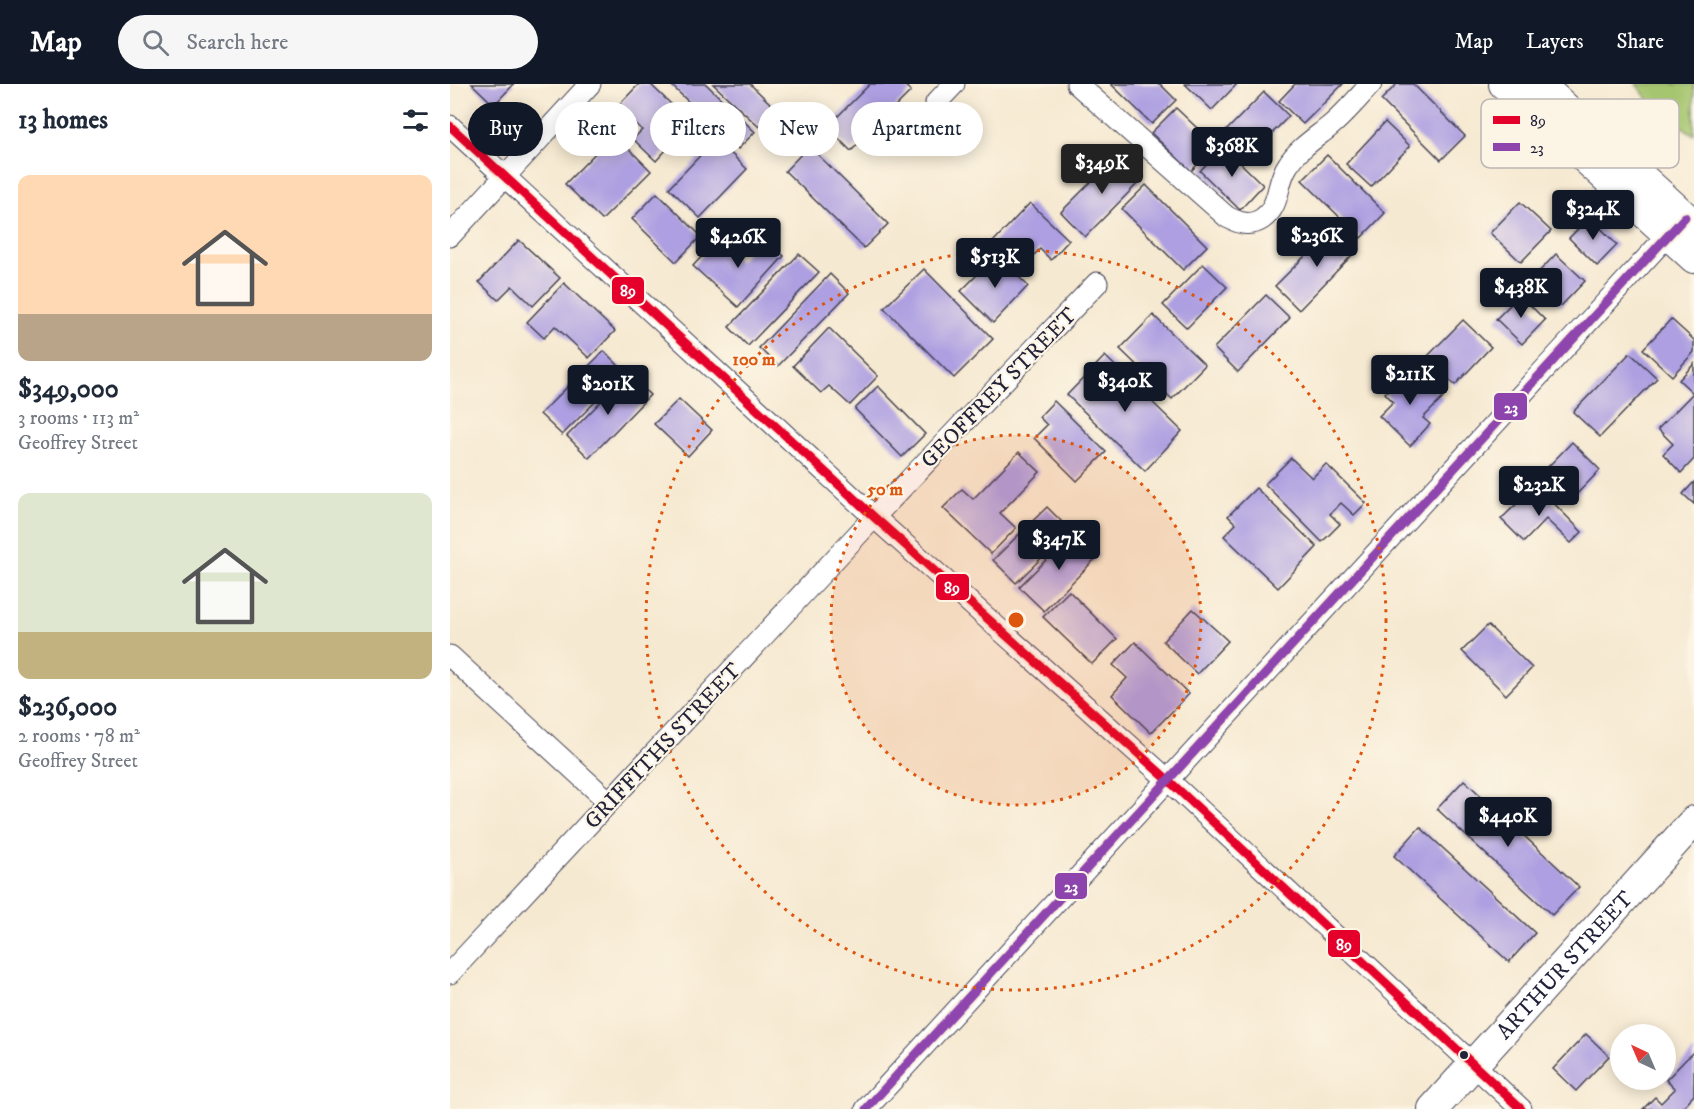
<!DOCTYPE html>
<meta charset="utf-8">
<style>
:root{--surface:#fff;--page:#f6f6f7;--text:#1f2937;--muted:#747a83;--accent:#111827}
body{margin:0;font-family:"IM FELL DW Pica",serif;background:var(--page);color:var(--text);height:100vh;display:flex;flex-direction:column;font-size:22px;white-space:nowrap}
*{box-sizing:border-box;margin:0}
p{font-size:20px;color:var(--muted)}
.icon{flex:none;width:33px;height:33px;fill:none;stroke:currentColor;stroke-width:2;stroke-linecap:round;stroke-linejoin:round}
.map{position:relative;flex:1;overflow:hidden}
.sheet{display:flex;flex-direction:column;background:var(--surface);width:450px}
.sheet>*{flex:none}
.top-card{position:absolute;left:18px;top:18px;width:570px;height:54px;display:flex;gap:12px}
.needle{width:39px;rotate:316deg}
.tools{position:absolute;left:1160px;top:940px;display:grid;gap:12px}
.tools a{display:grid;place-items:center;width:66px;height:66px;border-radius:50%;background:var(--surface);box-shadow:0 3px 15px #0003;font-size:30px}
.price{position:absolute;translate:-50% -51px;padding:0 14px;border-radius:6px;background:var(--accent);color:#fff;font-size:20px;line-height:39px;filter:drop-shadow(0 2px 3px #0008)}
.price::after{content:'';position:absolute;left:50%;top:36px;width:18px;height:14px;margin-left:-9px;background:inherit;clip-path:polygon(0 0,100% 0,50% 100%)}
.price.current{background:#222;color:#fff}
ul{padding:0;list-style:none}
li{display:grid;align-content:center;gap:12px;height:318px;padding:0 18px}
li span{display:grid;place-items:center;height:186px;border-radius:12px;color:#555}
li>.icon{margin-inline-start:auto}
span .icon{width:108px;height:108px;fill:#fffc;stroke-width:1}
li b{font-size:26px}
h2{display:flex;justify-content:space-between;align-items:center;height:72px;padding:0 18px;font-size:26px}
.tag{padding:0 21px;border-radius:27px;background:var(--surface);box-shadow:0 3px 15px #0003;font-size:21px;line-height:54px}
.tag.current{background:var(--accent);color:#fff}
header{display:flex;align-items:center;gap:36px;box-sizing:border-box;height:84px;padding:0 30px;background:var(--accent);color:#fff}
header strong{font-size:28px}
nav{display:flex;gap:33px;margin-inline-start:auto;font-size:21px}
.search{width:420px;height:54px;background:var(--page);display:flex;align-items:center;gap:15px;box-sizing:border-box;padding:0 21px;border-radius:33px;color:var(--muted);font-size:22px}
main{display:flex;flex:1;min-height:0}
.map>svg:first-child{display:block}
.green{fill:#a5c56e;stroke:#647454;stroke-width:1.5}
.building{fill:#ad9fe1}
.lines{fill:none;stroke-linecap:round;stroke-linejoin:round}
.street-casing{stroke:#424052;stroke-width:23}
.secondary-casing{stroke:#424052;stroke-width:32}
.street{stroke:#fff;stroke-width:21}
.secondary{stroke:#fff;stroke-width:30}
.bus-1-casing{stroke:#fcf5e5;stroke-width:14}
.bus-2-casing{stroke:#fcf5e5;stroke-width:14}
.bus-1{stroke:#e4002b;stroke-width:9}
.bus-2{stroke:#8e44ad;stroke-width:9}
.ring{fill:none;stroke:#de560e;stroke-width:3;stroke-dasharray:3 6}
.bus-dot{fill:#22223b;stroke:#fcf5e5;stroke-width:2}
.labels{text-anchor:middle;stroke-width:4.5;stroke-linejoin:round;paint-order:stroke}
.street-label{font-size:22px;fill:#22223b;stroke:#fcf5e5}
.key{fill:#fcf5e5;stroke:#bbb6b2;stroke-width:1.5}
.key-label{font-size:16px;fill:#22223b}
.centre{fill:#de560e;stroke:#fcf5e5;stroke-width:3}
.ring-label{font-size:18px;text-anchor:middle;font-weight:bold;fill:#de560e;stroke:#fcf5e5;stroke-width:4.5;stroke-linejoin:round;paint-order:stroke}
.line-badge{stroke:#fcf5e5;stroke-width:2}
.badge-label{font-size:16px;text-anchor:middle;font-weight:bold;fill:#fff}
</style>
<header>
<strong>Map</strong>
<div class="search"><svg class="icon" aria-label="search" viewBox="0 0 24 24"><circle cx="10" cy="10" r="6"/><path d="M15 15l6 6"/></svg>Search here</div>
<nav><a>Map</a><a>Layers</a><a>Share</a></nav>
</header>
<main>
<section class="sheet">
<h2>13 homes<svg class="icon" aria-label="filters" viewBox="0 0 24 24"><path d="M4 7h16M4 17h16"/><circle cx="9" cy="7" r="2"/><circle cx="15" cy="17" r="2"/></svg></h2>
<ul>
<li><span style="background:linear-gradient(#ffd9b3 75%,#b9a48a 0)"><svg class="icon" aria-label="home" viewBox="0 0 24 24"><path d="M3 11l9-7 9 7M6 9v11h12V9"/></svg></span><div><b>$349,000</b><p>3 rooms · 113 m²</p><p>Geoffrey Street</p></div></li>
<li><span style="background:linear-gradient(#dfe7d0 75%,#c2b280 0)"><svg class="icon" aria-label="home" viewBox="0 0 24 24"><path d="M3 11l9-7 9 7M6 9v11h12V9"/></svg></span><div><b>$236,000</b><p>2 rooms · 78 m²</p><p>Geoffrey Street</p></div></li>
</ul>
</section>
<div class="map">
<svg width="1244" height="1025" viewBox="0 0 1244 1025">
<rect width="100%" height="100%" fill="#fcf5e5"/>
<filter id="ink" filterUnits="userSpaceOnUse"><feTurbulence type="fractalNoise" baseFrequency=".0167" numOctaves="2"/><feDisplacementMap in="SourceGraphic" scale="12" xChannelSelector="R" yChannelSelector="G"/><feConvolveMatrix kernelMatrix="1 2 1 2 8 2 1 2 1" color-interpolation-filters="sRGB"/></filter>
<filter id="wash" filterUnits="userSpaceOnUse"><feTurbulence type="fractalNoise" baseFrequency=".008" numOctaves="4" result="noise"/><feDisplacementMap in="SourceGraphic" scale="24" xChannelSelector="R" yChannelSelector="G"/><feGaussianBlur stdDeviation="1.35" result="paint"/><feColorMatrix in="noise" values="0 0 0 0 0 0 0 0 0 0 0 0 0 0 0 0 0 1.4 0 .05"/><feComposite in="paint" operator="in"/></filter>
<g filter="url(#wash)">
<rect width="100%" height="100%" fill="#f6e9d1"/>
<polygon class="green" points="1186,0 1244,0 1244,51 1202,21"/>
<g id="blocks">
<g class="building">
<polygon points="22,0 64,0 44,21"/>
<polygon points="189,0 200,0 241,39 206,77 183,55 192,46 167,23"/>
<polygon points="220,0 256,0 305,48 288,65"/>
<polygon points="263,0 300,0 326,25 309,43"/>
<polygon points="420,0 453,0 461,7 401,67 377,43"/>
<polygon points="661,0 710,0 726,16 702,40"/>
<polygon points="735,0 787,0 762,26"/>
<polygon points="845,0 893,0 853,40 829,17"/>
<polygon points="947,0 963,0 1015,52 991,76 931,16"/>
<polygon points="814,8 839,32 799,73 774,49"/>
<polygon points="726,24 766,62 741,87 701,49"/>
<polygon points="935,38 960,62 921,103 896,80"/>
<polygon points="164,50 201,87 152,136 115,100"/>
<polygon points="266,55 297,85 250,134 219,104"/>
<polygon points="359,62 438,140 414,164 335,87"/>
<polygon points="773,62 813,101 790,126 750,87"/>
<polygon points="670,69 694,93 635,153 611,128"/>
<polygon points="877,71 935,129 911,154 852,96"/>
<polygon points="696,101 757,162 733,186 672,125"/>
<polygon points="207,109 251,152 226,178 182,135"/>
<polygon points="1070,118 1101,147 1071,178 1040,149"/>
<polygon points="580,119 619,156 601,176 590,165 570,185 543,158"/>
<polygon points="1140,133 1167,161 1147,182 1119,154"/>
<polygon points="885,142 908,165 849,226 825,202"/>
<polygon points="312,152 334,172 288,223 243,182 266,157 289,177"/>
<polygon points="69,156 110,194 83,222 62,202 48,216 29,198"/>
<polygon points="349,170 369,188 298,262 279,243"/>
<polygon points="1106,170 1135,197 1111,222 1082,195"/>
<polygon points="547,171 578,202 543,239 511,207"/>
<polygon points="753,180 777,203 737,244 713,221"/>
<polygon points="474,185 543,255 504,294 434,224"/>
<polygon points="380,190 399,209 328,282 309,264"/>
<polygon points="114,199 165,247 139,274 105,242 94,254 77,238"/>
<polygon points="816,211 840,234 788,288 764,264"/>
<polygon points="1070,211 1095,236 1072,260 1046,235"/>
<polygon points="703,231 755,281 722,315 670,265"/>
<polygon points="1221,235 1244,256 1244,268 1222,292 1193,265"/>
<polygon points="1013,236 1041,263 1005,301 976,274"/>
<polygon points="379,244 428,292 400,321 379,302 371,309 343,282"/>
<polygon points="154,267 175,288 112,351 90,330"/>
<polygon points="1180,269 1207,294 1150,353 1123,328"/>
<polygon points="655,272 732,347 695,387 617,311"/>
<polygon points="1244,280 1244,375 1231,389 1213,370 1223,360 1208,345 1243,309 1229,296"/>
<polygon points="961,283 993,314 973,334 980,340 960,362 929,332 943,318 935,309"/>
<polygon points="178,290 200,311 139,374 117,352"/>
<polygon points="428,302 475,350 452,373 405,325"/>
<polygon points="229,315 262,346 238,372 204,340"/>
<polygon points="604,317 656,368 627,397 584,354 597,341 589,333"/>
<polygon points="1122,358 1150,386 1121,416 1093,388"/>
<polygon points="569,368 590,388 550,429 566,444 541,470 493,424 512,405 523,415"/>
<polygon points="841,374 862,394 876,380 916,419 904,431 891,419 880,430 890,440 872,458 815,400"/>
<polygon points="1244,398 1244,420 1233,410"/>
<polygon points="1086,401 1132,448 1121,459 1096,435 1074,458 1051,435"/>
<polygon points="806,404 867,463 828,504 774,452 786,440 778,432"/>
<polygon points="597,423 620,446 566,499 543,476"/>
<polygon points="625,447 649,471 594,527 569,503"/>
<polygon points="619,507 667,555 642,580 593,533"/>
<polygon points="743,525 778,557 747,590 713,557"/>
<polygon points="1038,541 1082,584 1056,611 1012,567"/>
<polygon points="685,558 739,610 701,649 662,611 677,594 663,581"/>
<polygon points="1014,696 1129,803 1102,831 987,725"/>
<polygon points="970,743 1085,849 1059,878 944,772"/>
<polygon points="1136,950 1159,972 1126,1007 1103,985"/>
<polygon points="1244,967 1244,1011 1231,1025 1193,1025 1205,1013 1211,1019 1225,1005 1216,996"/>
</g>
</g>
</g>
<g filter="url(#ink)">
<use href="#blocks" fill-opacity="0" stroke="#424052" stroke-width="1.5"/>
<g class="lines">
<defs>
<g id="street">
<path d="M627,0L777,133C789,139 800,143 812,135C831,122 826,98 838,81C848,65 864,55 879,43C894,31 907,15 921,0"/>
<polyline points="486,19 504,0"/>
<polyline points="0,42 424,433 718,696 1071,1025"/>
<polyline points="0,152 140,0"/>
<polyline points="0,572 158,717"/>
<polyline points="0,889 424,433 647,199"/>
<polyline points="416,1025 1227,141"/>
</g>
<g id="secondary">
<polyline points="1054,0 1244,174"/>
<polyline points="1089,0 1244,141"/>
<path id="s1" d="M983,1025L1244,737"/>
</g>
</defs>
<use href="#street" class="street-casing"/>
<use href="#secondary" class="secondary-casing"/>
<use href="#street" class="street"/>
<use href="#secondary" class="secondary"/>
<defs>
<polyline id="bus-1" points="0,42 424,433 718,696 1071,1025"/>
<polyline id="bus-2" points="416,1025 1235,133"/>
</defs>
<use href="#bus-1" class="bus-1-casing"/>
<use href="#bus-2" class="bus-2-casing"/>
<use href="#bus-1" class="bus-1"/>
<use href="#bus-2" class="bus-2"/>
</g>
</g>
<circle cx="566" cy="536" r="185" fill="#de560e" fill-opacity=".12"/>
<g class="ring">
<circle cx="566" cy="536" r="185"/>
<circle cx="566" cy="536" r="370"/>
</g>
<circle class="bus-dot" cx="1014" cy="971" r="5"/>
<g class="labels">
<g class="street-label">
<text transform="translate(548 303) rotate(-46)" y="8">GEOFFREY STREET</text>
<text transform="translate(212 661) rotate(-47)" y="8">GRIFFITHS STREET</text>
<text dy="8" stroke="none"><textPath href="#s1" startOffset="195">ARTHUR STREET</textPath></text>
</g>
</g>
<rect x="1031" y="15" width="198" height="69" rx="9" class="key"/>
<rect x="1043" y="32" width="27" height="8" fill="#e4002b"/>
<rect x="1043" y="59" width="27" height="8" fill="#8e44ad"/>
<g class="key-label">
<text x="1080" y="42">89</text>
<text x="1080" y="69">23</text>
</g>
<circle cx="566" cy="536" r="9" class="centre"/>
<g class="ring-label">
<text x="304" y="281">100 m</text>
<text x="435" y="411">50 m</text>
</g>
<g class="line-badge">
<rect x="161" y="192" width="34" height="29" rx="6" fill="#e4002b"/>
<rect x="1043" y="308" width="35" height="29" rx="6" fill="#8e44ad"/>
<rect x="485" y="489" width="35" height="28" rx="6" fill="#e4002b"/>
<rect x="604" y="788" width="34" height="28" rx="6" fill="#8e44ad"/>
<rect x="877" y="845" width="34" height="29" rx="6" fill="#e4002b"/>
</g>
<g class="badge-label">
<text x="178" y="212">89</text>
<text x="1061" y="329">23</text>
<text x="502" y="509">89</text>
<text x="621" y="808">23</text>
<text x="894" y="866">89</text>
</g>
</svg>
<div class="tools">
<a><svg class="needle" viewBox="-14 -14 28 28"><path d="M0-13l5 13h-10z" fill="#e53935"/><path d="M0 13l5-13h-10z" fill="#747a83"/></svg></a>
</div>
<b class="price" style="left:782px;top:94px">$368K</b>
<b class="price current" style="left:652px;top:111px">$349K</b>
<b class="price" style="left:1143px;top:157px">$324K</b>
<b class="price" style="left:867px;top:184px">$236K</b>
<b class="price" style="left:288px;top:185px">$426K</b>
<b class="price" style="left:545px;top:205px">$513K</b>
<b class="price" style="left:1071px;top:235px">$438K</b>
<b class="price" style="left:960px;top:322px">$211K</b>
<b class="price" style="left:675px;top:329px">$340K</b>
<b class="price" style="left:158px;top:332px">$201K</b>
<b class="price" style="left:1089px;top:433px">$232K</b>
<b class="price" style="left:609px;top:487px">$347K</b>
<b class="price" style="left:1058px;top:764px">$440K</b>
<div class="top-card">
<a class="tag current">Buy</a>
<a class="tag">Rent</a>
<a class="tag">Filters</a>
<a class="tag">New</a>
<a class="tag">Apartment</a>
</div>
</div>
</main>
